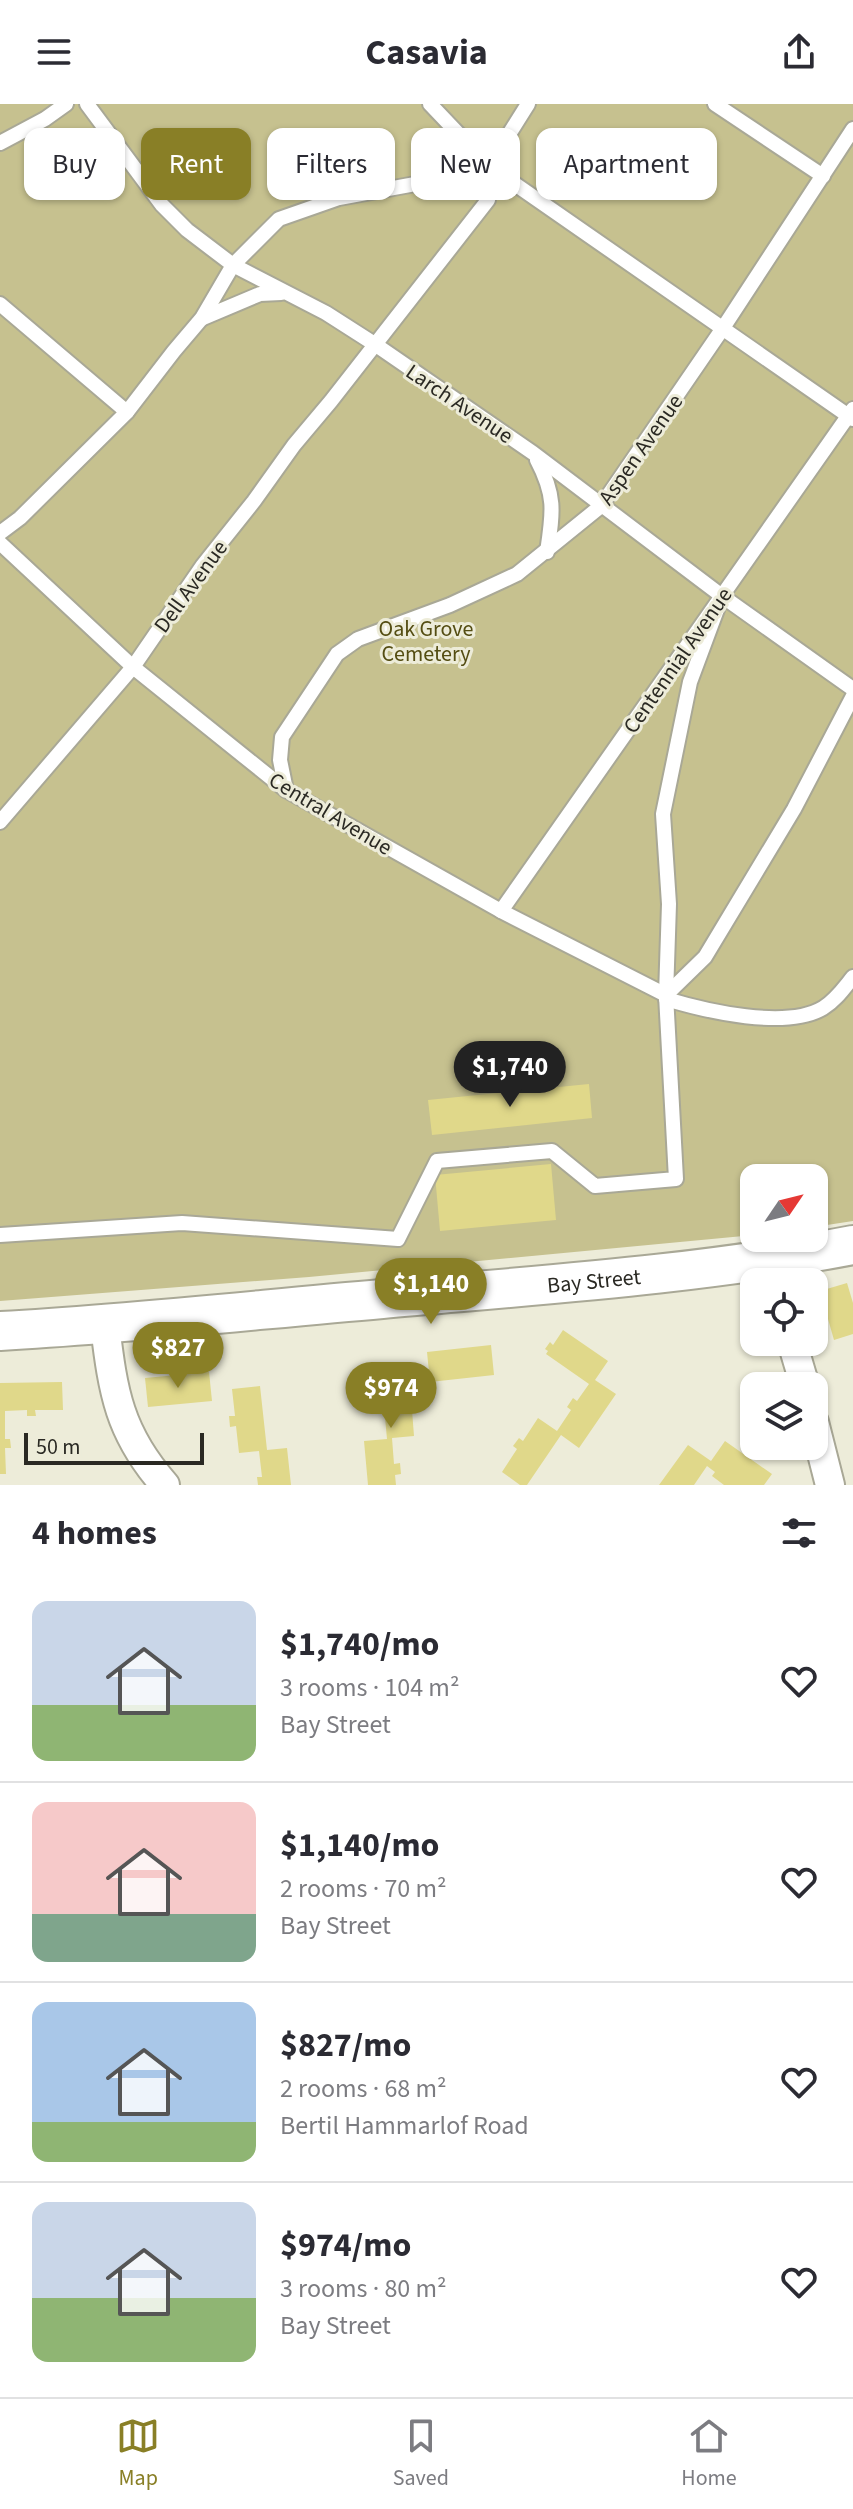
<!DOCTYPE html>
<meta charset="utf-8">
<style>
:root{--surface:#fff;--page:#f2f2f3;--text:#2b2b33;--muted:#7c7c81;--line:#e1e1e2;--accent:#897f26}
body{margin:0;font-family:"Source Sans 3",sans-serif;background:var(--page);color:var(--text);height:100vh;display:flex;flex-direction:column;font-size:30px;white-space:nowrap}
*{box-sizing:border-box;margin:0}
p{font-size:26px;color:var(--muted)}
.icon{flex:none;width:44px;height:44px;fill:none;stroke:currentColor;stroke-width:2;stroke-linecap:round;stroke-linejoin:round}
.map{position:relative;height:1381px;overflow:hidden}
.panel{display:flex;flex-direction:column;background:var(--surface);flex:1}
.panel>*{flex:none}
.hud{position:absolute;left:24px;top:24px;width:806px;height:72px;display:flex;gap:16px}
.needle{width:52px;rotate:55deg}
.buttons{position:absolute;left:740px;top:1060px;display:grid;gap:16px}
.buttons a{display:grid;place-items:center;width:88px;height:88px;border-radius:16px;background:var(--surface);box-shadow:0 2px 6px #0004;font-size:40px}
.scale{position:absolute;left:24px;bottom:20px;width:180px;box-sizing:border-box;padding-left:8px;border:4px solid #2a2923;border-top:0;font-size:22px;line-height:28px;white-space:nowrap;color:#2a2923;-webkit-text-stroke:6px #edecd9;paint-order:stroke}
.price{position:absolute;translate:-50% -68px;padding:0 18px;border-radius:28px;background:var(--accent);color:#fff;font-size:26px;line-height:52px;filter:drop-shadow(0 2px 4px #0008)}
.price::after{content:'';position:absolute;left:50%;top:48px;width:24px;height:18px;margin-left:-12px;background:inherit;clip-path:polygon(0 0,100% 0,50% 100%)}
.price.on{background:#222;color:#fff}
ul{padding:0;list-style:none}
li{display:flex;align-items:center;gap:24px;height:200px;padding:0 32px}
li+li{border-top:2px solid var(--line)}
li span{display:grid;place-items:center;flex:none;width:224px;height:160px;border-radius:16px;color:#555}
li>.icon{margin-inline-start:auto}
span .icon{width:96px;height:96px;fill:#fffc;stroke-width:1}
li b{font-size:34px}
h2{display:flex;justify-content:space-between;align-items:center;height:96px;padding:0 32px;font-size:34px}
.pill{padding:0 28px;border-radius:16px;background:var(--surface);box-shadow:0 2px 6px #0004;font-size:28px;line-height:72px}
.pill.on{background:var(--accent);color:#fff}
header{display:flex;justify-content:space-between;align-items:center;height:104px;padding:0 32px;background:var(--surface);font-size:36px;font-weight:700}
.dock{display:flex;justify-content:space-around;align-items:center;height:112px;border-top:2px solid var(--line);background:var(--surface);font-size:22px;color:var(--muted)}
.dock a{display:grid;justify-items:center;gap:4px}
.dock .on{color:var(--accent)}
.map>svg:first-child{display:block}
.green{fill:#c6c18f}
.building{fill:#e0d88a}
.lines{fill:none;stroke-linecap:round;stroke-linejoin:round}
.lane-casing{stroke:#a9a896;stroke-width:18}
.street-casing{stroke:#a9a896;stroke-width:32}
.secondary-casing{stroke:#a9a896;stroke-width:42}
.lane{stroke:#fff;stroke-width:14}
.street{stroke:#fff;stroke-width:28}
.secondary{stroke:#fff;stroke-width:38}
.labels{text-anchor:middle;stroke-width:6;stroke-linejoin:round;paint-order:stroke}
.street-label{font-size:22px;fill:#2a2923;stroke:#edecd9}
.park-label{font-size:22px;fill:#544d12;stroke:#edecd9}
</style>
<header><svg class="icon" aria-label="menu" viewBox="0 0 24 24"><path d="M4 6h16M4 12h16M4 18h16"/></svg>Casavia<svg class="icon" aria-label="share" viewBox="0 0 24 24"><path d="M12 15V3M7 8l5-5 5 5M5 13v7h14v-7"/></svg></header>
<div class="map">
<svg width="853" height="1381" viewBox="0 0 853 1381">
<rect width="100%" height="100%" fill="#edecd9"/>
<polygon class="green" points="0,0 853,0 853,1117 814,1123 814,1074 754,1074 754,1131 309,1173 0,1197"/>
<g class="building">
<polygon points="589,980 592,1014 432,1031 428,996"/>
<polygon points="551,1060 556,1116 440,1127 435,1071"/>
<polygon points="847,1179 853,1199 853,1230 834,1236 820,1187"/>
<polygon points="563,1226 608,1257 595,1276 616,1290 579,1344 561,1331 527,1381 520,1381 502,1368 517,1345 513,1342 519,1334 523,1337 538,1314 557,1327 571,1306 567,1303 573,1294 577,1297 589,1280 546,1250 548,1247 545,1245 550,1238 553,1241"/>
<polygon points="491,1241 494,1271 430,1278 427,1248"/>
<polygon points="209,1268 212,1297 148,1303 145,1274"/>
<polygon points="409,1269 411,1296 417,1295 418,1305 412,1306 414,1332 392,1334 394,1360 400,1359 401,1370 395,1371 396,1381 368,1381 364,1337 387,1335 381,1271"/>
<polygon points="62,1278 63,1306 35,1306 36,1312 27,1312 27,1306 5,1307 5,1335 10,1335 11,1344 5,1344 6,1370 0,1370 0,1279"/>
<polygon points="260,1282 267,1346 287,1344 291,1381 258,1381 257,1373 262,1373 259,1347 239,1349 236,1322 230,1323 229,1312 235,1312 232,1285"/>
<polygon points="725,1337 772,1370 764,1381 724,1381 712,1372 715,1368 707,1362 694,1381 659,1381 688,1341 711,1357"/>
</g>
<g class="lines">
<defs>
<g id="lane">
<polyline points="87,0 162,101 187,126 233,161 326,209 376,241 533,349 722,492 853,585"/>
<polyline points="430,0 489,62 853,315"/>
<polyline points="715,0 823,72"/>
<polyline points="0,39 45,15 66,0"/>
<polyline points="0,200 127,308"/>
<polyline points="203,214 260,190 281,189"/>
<path d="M537,356C556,392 553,408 547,448"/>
<polyline points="0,429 20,414 127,308 174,247 202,214 233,161 279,115 339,94 448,74 489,62"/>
<polyline points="0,439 133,563 286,686 501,807 666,891"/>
<polyline points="286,686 280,656 282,633 337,550 358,535 450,501 517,470 601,402 723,224 853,25"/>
<polyline points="0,718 133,563 203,461 254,397 294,341 331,297 488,96 489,62 528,0"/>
<polyline points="501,807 853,305"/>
<polyline points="666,891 705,853 794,705 853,592"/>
<path d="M666,895C706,907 786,926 823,904C836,896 844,884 853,873"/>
<polyline points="0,1131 182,1119 398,1135 437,1057 552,1047 595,1082 676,1075 666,891 669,800 663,710 690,578 722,492"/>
</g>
<g id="street">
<path d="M105,1222C113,1288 119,1329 165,1381"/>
<polyline points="792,1238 805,1282"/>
<polyline points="814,1318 830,1381"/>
</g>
<g id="secondary">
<path id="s1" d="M0,1227C128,1220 254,1206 382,1195C539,1181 698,1171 853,1141"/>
</g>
</defs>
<use href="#lane" class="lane-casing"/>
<use href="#street" class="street-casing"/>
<use href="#secondary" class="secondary-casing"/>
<use href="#lane" class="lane"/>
<use href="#street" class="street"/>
<use href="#secondary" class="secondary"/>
</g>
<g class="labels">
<g class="street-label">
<text transform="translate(460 299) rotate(34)" y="8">Larch Avenue</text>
<text transform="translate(640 345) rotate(-55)" y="8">Aspen Avenue</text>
<text transform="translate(190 482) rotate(-54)" y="8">Dell Avenue</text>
<text transform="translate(677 556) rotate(-55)" y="8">Centennial Avenue</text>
<text transform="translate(331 709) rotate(31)" y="8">Central Avenue</text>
<text dy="8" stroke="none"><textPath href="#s1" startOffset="596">Bay Street</textPath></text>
</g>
<g class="park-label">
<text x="426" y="532">Oak Grove<tspan x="426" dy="25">Cemetery</tspan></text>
</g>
</g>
</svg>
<div class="buttons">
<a><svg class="needle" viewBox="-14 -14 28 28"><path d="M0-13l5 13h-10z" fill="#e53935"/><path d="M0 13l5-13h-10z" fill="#7c7c81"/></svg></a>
<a><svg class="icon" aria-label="locate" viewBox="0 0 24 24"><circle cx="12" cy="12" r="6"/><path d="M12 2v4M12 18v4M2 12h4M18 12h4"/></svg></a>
<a><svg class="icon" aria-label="layers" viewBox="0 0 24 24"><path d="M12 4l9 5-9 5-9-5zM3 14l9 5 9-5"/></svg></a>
</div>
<div class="scale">50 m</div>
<b class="price on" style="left:510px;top:1005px">$1,740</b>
<b class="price" style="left:431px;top:1222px">$1,140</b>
<b class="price" style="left:178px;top:1286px">$827</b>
<b class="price" style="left:391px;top:1326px">$974</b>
<div class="hud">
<a class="pill">Buy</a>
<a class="pill on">Rent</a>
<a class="pill">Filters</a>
<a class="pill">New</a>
<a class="pill">Apartment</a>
</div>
</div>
<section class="panel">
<h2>4 homes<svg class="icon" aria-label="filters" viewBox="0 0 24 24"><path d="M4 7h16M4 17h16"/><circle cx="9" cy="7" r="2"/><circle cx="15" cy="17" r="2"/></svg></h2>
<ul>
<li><span style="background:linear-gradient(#c9d6e8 65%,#8fb573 0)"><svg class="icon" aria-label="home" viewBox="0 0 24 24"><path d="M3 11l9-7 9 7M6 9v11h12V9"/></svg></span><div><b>$1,740/mo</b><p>3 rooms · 104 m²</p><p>Bay Street</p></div><svg class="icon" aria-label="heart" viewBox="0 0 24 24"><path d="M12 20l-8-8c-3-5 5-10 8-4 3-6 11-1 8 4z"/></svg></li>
<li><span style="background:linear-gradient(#f6c9c9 70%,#7fa58c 0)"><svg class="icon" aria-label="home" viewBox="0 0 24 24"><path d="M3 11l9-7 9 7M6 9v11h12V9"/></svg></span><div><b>$1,140/mo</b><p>2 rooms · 70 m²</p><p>Bay Street</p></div><svg class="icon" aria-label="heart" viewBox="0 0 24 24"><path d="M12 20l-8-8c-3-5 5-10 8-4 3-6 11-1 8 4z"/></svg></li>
<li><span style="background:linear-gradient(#a9c7e8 75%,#8fb573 0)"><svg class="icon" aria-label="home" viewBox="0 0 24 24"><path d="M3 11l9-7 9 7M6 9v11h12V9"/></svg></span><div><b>$827/mo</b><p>2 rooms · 68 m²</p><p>Bertil Hammarlof Road</p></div><svg class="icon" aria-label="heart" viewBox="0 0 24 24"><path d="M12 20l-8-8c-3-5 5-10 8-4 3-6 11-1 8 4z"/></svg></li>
<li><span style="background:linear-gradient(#c9d6e8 60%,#8fb573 0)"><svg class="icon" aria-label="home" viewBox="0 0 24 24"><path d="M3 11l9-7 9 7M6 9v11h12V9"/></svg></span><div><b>$974/mo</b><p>3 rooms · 80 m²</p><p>Bay Street</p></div><svg class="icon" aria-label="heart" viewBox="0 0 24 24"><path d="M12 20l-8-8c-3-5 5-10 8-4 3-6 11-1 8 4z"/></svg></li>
</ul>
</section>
<nav class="dock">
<a class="on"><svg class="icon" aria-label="map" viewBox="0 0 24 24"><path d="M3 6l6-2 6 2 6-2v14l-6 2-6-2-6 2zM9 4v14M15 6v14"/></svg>Map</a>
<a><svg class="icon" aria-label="saved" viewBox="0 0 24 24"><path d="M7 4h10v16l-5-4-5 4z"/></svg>Saved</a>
<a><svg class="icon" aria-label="home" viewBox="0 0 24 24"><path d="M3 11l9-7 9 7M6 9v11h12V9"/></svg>Home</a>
</nav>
